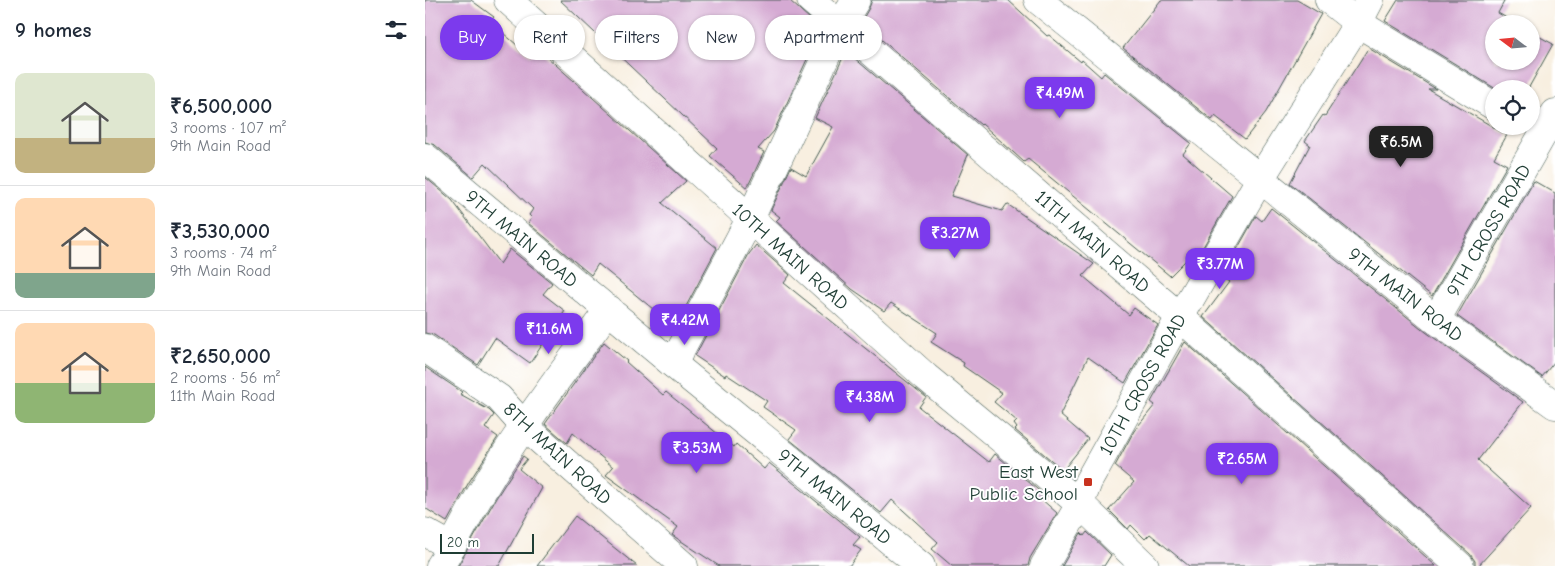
<!DOCTYPE html>
<meta charset="utf-8">
<style>
:root{--surface:#fff;--page:#f2f2f3;--text:#1f2937;--muted:#747a83;--line:#e0e1e3;--accent:#7c3aed}
body{margin:0;font-family:"Comic Neue",sans-serif;background:var(--page);color:var(--text);height:100vh;display:flex;flex-direction:column;font-size:19px;white-space:nowrap}
*{box-sizing:border-box;margin:0}
p{font-size:16px;color:var(--muted)}
.icon{flex:none;width:28px;height:28px;fill:none;stroke:currentColor;stroke-width:2;stroke-linecap:round;stroke-linejoin:round}
.map{position:relative;flex:1;overflow:hidden}
.details{display:flex;flex-direction:column;background:var(--surface);width:425px}
.details>*{flex:none}
.hud{position:absolute;left:15px;top:15px;width:475px;height:45px;display:flex;gap:10px}
.needle{width:32px;rotate:286deg}
.buttons{position:absolute;left:1060px;top:15px;display:grid;gap:10px}
.buttons a{display:grid;place-items:center;width:55px;height:55px;border-radius:50%;background:var(--surface);box-shadow:0 1px 4px #0004;font-size:25px}
.scale{position:absolute;left:15px;bottom:12px;width:94px;box-sizing:border-box;padding-left:5px;border:2px solid #1f3d34;border-top:0;font-size:14px;line-height:18px;white-space:nowrap;color:#1f3d34;-webkit-text-stroke:4px #fff;paint-order:stroke}
.price{position:absolute;translate:-50% -42px;padding:0 11px;border-radius:10px;background:var(--accent);color:#fff;font-size:16px;line-height:32px;filter:drop-shadow(0 1px 2px #0008)}
.price::after{content:'';position:absolute;left:50%;top:30px;width:15px;height:11px;margin-left:-8px;background:inherit;clip-path:polygon(0 0,100% 0,50% 100%)}
.price.on{background:#222;color:#fff}
ul{padding:0;list-style:none}
li{display:flex;align-items:center;gap:15px;height:125px;padding:0 15px}
li+li{border-top:1px solid var(--line)}
li span{display:grid;place-items:center;flex:none;width:140px;height:100px;border-radius:10px;color:#555}
li>.icon{margin-inline-start:auto}
span .icon{width:60px;height:60px;fill:#fffc;stroke-width:1}
li b{font-size:21px}
h2{display:flex;justify-content:space-between;align-items:center;height:60px;padding:0 15px;font-size:21px}
.pill{padding:0 18px;border-radius:22px;background:var(--surface);box-shadow:0 1px 4px #0004;font-size:18px;line-height:45px}
.pill.on{background:var(--accent);color:#fff}
main{display:flex;flex:1;min-height:0}
.map>svg:first-child{display:block}
.building{fill:#d5aad3}
.lines{fill:none;stroke-linecap:round;stroke-linejoin:round}
.minor-casing{stroke:#40584e;stroke-width:29}
.tertiary-casing{stroke:#40584e;stroke-width:29}
.minor{stroke:#fff;stroke-width:28}
.tertiary{stroke:#fff;stroke-width:28}
.poi-dot{fill:#c8321e;stroke:#fff;stroke-width:2}
.labels{text-anchor:middle;stroke-width:4;stroke-linejoin:round;paint-order:stroke}
.street-label{font-size:19px;fill:#1f3d34;stroke:#fff}
.poi-label{font-size:19px;fill:#1f3d34;stroke:#fff;text-anchor:end}
</style>
<main>
<section class="details">
<h2>9 homes<svg class="icon" aria-label="filters" viewBox="0 0 24 24"><path d="M4 7h16M4 17h16"/><circle cx="9" cy="7" r="2"/><circle cx="15" cy="17" r="2"/></svg></h2>
<ul>
<li><span style="background:linear-gradient(#dfe7d0 65%,#c2b280 0)"><svg class="icon" aria-label="home" viewBox="0 0 24 24"><path d="M3 11l9-7 9 7M6 9v11h12V9"/></svg></span><div><b>₹6,500,000</b><p>3 rooms · 107 m²</p><p>9th Main Road</p></div></li>
<li><span style="background:linear-gradient(#ffd9b3 75%,#7fa58c 0)"><svg class="icon" aria-label="home" viewBox="0 0 24 24"><path d="M3 11l9-7 9 7M6 9v11h12V9"/></svg></span><div><b>₹3,530,000</b><p>3 rooms · 74 m²</p><p>9th Main Road</p></div></li>
<li><span style="background:linear-gradient(#ffd9b3 60%,#8fb573 0)"><svg class="icon" aria-label="home" viewBox="0 0 24 24"><path d="M3 11l9-7 9 7M6 9v11h12V9"/></svg></span><div><b>₹2,650,000</b><p>2 rooms · 56 m²</p><p>11th Main Road</p></div></li>
</ul>
</section>
<div class="map">
<svg width="1130" height="566" viewBox="0 0 1130 566">
<rect width="100%" height="100%" fill="#fff"/>
<filter id="ink" filterUnits="userSpaceOnUse"><feTurbulence type="fractalNoise" baseFrequency=".02" numOctaves="2"/><feDisplacementMap in="SourceGraphic" scale="10" xChannelSelector="R" yChannelSelector="G"/><feConvolveMatrix kernelMatrix="1 2 1 2 8 2 1 2 1" color-interpolation-filters="sRGB"/></filter>
<filter id="wash" filterUnits="userSpaceOnUse"><feTurbulence type="fractalNoise" baseFrequency=".0096" numOctaves="4" result="noise"/><feDisplacementMap in="SourceGraphic" scale="20" xChannelSelector="R" yChannelSelector="G"/><feGaussianBlur stdDeviation="1.12" result="paint"/><feColorMatrix in="noise" values="0 0 0 0 0 0 0 0 0 0 0 0 0 0 0 0 0 1.4 0 .05"/><feComposite in="paint" operator="in"/></filter>
<g filter="url(#wash)">
<rect width="100%" height="100%" fill="#f8efe0"/>
<g id="blocks">
<g class="building">
<polygon points="0,0 46,0 69,17 65,22 105,56 112,48 261,181 237,203 292,248 250,327 173,264 166,275 103,223 107,218 104,215 108,209 60,163 48,177 10,145 0,142"/>
<polygon points="135,0 364,0 396,29 349,131 333,149 339,152 322,188 285,156 292,148"/>
<polygon points="447,0 583,0 622,36 624,35 656,62 657,60 676,77 679,73 766,143 758,154 807,196 773,256 769,252 745,276 603,159 599,162 557,124 556,125 436,22 444,8"/>
<polygon points="736,0 872,0 896,14 841,112 820,139 790,116 787,120 698,48"/>
<polygon points="973,0 1080,0 1073,13 1092,24 1069,24 1069,61 1106,61 1106,32 1128,44 1103,89 1071,89 960,21"/>
<polygon points="945,49 1011,89 1003,89 1082,135 1069,158 1082,165 1007,296 865,183 885,145 880,141 898,115 900,116 942,50 944,51"/>
<polygon points="421,51 543,155 526,196 577,211 582,204 669,264 658,276 704,315 709,308 733,325 700,383 663,357 635,415 663,439 638,470 590,430 592,428 589,424 592,421 569,402 577,393 538,366 539,363 506,342 512,333 466,303 459,311 427,289 351,221 355,217 346,210 366,167 381,176 408,127 390,118"/>
<polygon points="0,177 27,200 75,264 85,249 127,283 118,294 140,311 105,363 70,338 53,365 9,335 0,333"/>
<polygon points="1109,181 1130,193 1130,361 1117,377 1032,316"/>
<polygon points="846,208 1001,332 1098,402 1053,460 1106,508 1053,566 1050,566 1050,561 1045,554 778,317 804,282 797,276 831,216 837,221"/>
<polygon points="331,245 365,275 359,283 501,397 494,407 564,462 570,454 618,494 615,498 632,513 605,558 603,566 527,566 507,549 513,542 467,500 456,513 364,439 371,430 338,407 342,401 301,374 300,376 270,356 324,254"/>
<polygon points="179,342 202,361 201,362 238,395 241,392 309,447 311,444 339,469 344,463 435,537 428,545 436,550 424,566 294,566 247,535 253,527 181,475 188,467 148,433 142,443 120,424"/>
<polygon points="760,342 1011,566 764,566 725,534 720,539 706,525 703,529 684,510 709,482 690,466 709,431 730,405 726,402"/>
<polygon points="0,367 37,392 35,394 64,410 69,415 60,428 73,437 44,482 22,522 0,508"/>
<polygon points="98,456 102,459 94,469 117,488 74,566 33,566 71,498"/>
<polygon points="150,516 212,566 112,566"/>
<polygon points="662,532 686,555 679,566 637,566 656,533 659,536"/>
</g>
</g>
</g>
<g filter="url(#ink)">
<use href="#blocks" fill-opacity="0" stroke="#40584e" stroke-width="1"/>
<g class="lines">
<defs>
<g id="minor">
<polyline points="83,0 501,377 655,504 720,566"/>
<polyline points="386,0 755,317 1035,566"/>
<polyline points="613,0 1011,320 1130,405"/>
<polyline points="904,0 933,23 1069,106"/>
<polyline points="0,157 248,364 496,566"/>
<polyline points="1011,320 1130,113"/>
<polyline points="0,348 74,398 99,426 259,566"/>
<polyline points="248,364 325,219 416,24 431,0"/>
<polyline points="0,532 27,547"/>
<path d="M15,566C31,541 43,515 58,490C95,427 141,368 184,309"/>
</g>
<polyline id="tertiary" points="619,566 655,504 663,482 755,317 835,179 933,23 945,0"/>
</defs>
<use href="#minor" class="minor-casing"/>
<use href="#tertiary" class="tertiary-casing"/>
<use href="#minor" class="minor"/>
<use href="#tertiary" class="tertiary"/>
</g>
</g>
<rect class="poi-dot" x="658" y="477" width="10" height="10" rx="2.5"/>
<g class="labels">
<g class="street-label">
<text transform="translate(1063 230) rotate(-60)" y="7">9TH CROSS ROAD</text>
<text transform="translate(97 238) rotate(40)" y="7">9TH MAIN ROAD</text>
<text transform="translate(668 241) rotate(41)" y="7">11TH MAIN ROAD</text>
<text transform="translate(366 256) rotate(42)" y="7">10TH MAIN ROAD</text>
<text transform="translate(981 294) rotate(38)" y="7">9TH MAIN ROAD</text>
<text transform="translate(717 384) rotate(-61)" y="7">10TH CROSS ROAD</text>
<text transform="translate(133 453) rotate(43)" y="7">8TH MAIN ROAD</text>
<text transform="translate(410 496) rotate(39)" y="7">9TH MAIN ROAD</text>
</g>
<g class="poi-label">
<text x="653" y="478">East West<tspan x="653" dy="22">Public School</tspan></text>
</g>
</g>
</svg>
<div class="buttons">
<a><svg class="needle" viewBox="-14 -14 28 28"><path d="M0-13l5 13h-10z" fill="#e53935"/><path d="M0 13l5-13h-10z" fill="#747a83"/></svg></a>
<a><svg class="icon" aria-label="locate" viewBox="0 0 24 24"><circle cx="12" cy="12" r="6"/><path d="M12 2v4M12 18v4M2 12h4M18 12h4"/></svg></a>
</div>
<div class="scale">20 m</div>
<b class="price" style="left:635px;top:119px">₹4.49M</b>
<b class="price on" style="left:976px;top:168px">₹6.5M</b>
<b class="price" style="left:530px;top:259px">₹3.27M</b>
<b class="price" style="left:795px;top:290px">₹3.77M</b>
<b class="price" style="left:260px;top:346px">₹4.42M</b>
<b class="price" style="left:124px;top:355px">₹11.6M</b>
<b class="price" style="left:445px;top:423px">₹4.38M</b>
<b class="price" style="left:272px;top:474px">₹3.53M</b>
<b class="price" style="left:817px;top:485px">₹2.65M</b>
<div class="hud">
<a class="pill on">Buy</a>
<a class="pill">Rent</a>
<a class="pill">Filters</a>
<a class="pill">New</a>
<a class="pill">Apartment</a>
</div>
</div>
</main>
